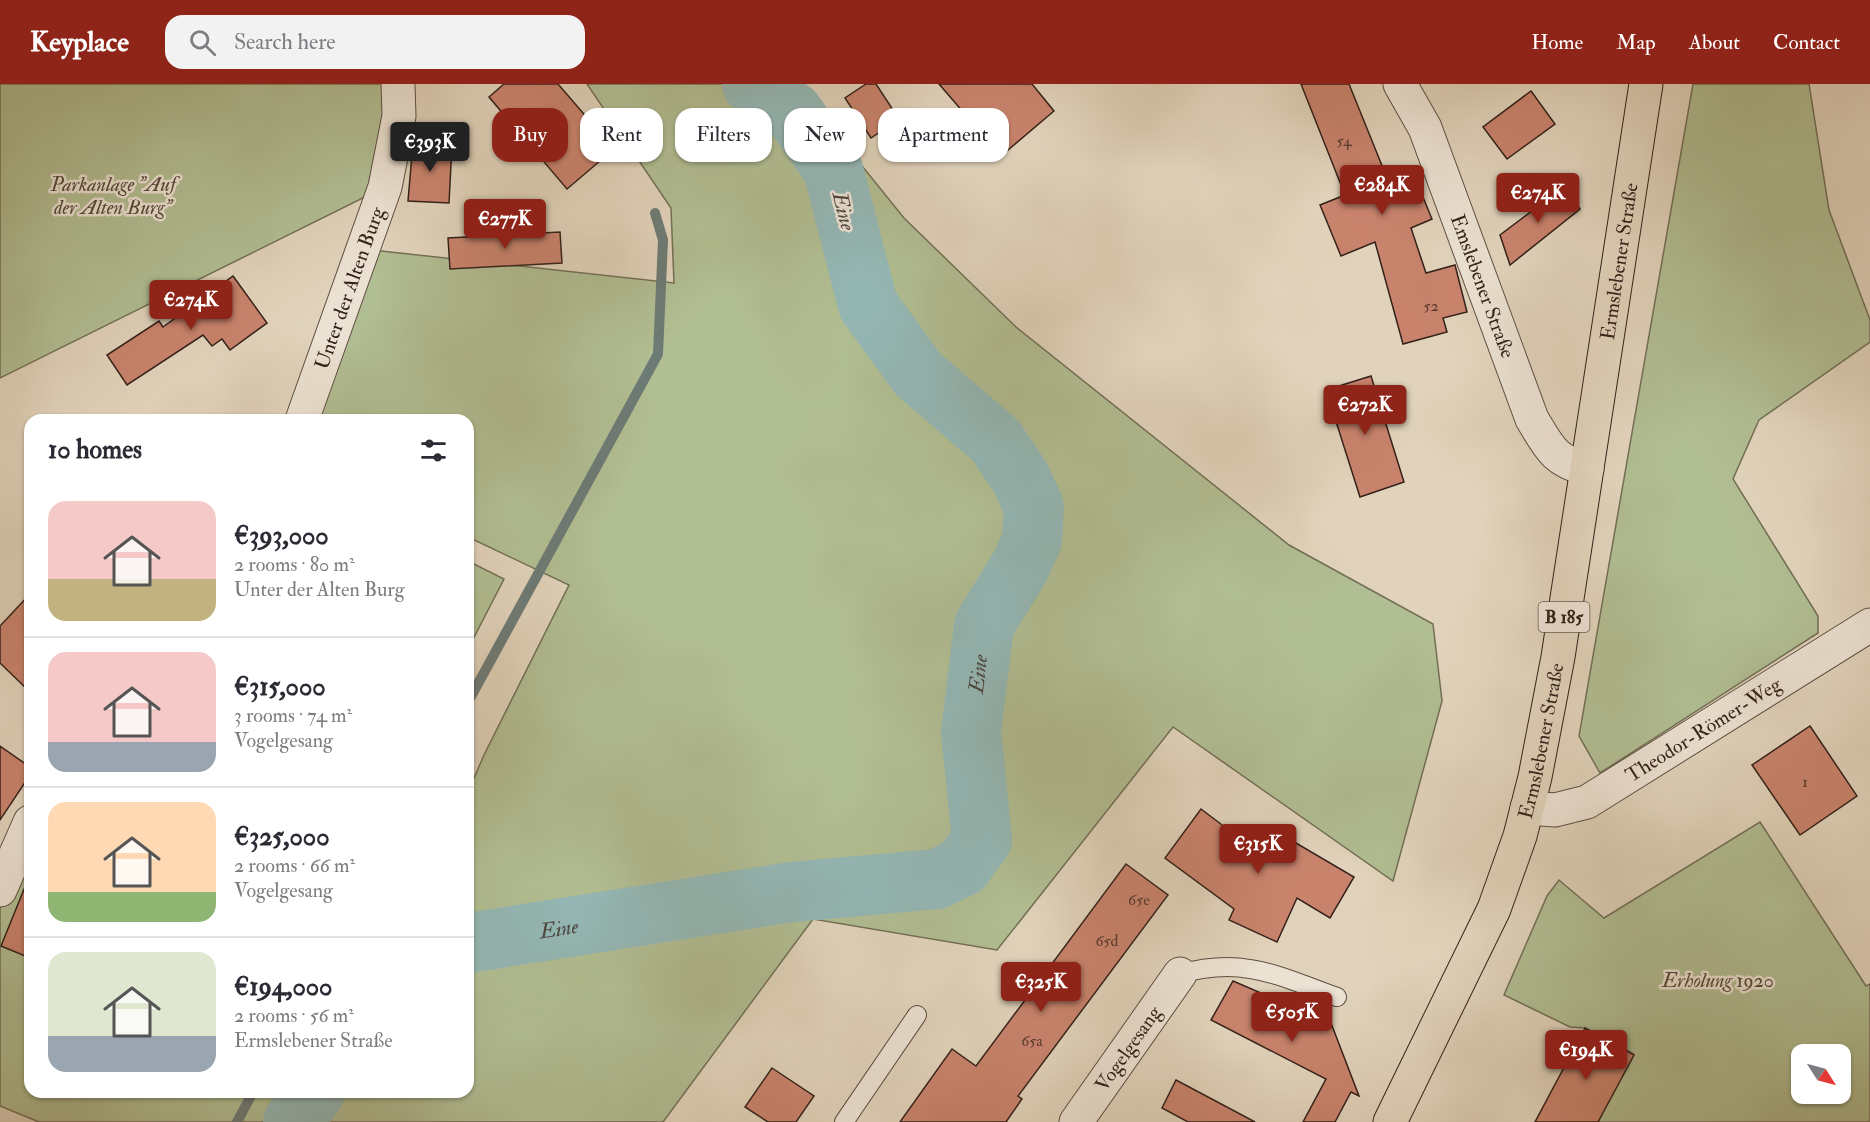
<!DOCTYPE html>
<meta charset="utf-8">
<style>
:root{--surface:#fff;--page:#f2f2f3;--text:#2b2b33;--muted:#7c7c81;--line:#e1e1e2;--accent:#8f2418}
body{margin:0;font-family:"IM FELL Double Pica",serif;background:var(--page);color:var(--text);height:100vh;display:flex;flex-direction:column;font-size:22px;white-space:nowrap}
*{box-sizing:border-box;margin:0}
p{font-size:20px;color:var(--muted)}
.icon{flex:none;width:33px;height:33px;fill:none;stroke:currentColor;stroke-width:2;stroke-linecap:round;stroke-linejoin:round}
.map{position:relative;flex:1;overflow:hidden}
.side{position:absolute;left:24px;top:330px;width:450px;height:684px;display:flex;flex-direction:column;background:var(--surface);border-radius:18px;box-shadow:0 2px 4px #0004}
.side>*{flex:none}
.top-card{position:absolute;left:492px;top:24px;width:570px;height:54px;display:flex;gap:12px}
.needle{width:39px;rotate:126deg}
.controls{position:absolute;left:1791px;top:960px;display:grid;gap:12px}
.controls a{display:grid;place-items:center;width:60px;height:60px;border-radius:12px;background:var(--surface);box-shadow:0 2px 4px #0004;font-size:30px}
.price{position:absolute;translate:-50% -51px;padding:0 14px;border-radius:6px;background:var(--accent);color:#fff;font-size:20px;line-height:39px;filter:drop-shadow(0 2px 3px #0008)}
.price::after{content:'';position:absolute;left:50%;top:36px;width:18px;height:14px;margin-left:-9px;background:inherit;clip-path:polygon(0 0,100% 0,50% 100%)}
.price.on{background:#222;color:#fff}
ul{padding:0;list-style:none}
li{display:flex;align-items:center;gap:18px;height:150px;padding:0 24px}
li+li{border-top:2px solid var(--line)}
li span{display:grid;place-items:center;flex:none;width:168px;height:120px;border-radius:18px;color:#555}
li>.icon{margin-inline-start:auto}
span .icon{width:72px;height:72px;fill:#fffc;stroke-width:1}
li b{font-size:26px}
h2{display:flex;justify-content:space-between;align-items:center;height:72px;padding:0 24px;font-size:26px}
.tag{padding:0 21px;border-radius:18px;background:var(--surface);box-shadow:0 2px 4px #0004;font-size:21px;line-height:54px}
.tag.on{background:var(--accent);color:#fff}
header{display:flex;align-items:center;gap:36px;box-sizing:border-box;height:84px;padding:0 30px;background:var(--accent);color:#fff}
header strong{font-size:28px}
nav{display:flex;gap:33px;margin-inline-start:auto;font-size:21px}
.search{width:420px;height:54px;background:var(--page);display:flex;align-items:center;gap:15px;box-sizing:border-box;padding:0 21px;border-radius:18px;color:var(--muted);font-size:22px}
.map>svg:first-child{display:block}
.green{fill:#b1bd92;stroke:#726f56;stroke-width:1.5;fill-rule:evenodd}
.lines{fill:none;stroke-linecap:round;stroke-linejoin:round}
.stream{stroke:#6d7b76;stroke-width:10}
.river{stroke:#94b7b4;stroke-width:60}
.building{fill:#c9836d;stroke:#33211a;stroke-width:1.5}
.service-casing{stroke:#5e4e42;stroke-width:20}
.minor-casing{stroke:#5e4e42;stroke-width:35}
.primary-casing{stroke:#33211a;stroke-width:35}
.service{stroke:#ece2d3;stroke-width:18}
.minor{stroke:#ece2d3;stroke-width:33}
.primary{stroke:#e1d3bb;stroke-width:33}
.labels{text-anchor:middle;stroke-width:5;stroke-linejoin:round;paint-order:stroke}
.number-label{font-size:16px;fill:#583a2f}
.shield{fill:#ece2d3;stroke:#6a5b52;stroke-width:1.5}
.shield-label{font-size:18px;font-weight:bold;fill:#33211a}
.park-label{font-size:20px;font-style:italic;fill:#524838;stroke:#ece2d3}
.street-label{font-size:20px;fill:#33211a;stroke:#ece2d3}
.water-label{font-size:21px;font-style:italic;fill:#4b4640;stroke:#ece2d3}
</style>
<header>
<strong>Keyplace</strong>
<div class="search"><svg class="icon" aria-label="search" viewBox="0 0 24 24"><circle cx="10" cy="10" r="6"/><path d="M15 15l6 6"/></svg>Search here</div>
<nav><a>Home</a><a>Map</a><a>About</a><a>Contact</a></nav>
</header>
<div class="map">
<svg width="1870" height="1038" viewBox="0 0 1870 1038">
<rect width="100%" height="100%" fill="#e1d3bb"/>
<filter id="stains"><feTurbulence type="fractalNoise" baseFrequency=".00333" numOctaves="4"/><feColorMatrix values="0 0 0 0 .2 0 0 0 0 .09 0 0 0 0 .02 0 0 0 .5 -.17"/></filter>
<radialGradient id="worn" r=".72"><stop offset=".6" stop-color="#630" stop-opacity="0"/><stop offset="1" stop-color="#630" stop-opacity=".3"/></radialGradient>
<g class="green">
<polygon points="0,0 399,0 385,103 0,294"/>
<polygon points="587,0 796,0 904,134 1016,243 1289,461 1433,540 1442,617 1393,797 1173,643 997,866 813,835 663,1038 39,1038 0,1022 0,806 30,738 30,1008 468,1008 468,708 484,671 569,501 468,453 468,336 302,336 363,165 674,199 671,124"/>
<polygon points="1693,0 1809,0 1829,126 1870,236 1870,258 1759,336 1733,395 1818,532 1818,549 1600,689 1579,652"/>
<polygon points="468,477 504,495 468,565"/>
<path d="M1760,738L1866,902L1870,900V1038H1598L1634,970L1585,944L1570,943L1504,911L1547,812L1559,796L1604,834ZM1802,970H1840V1010H1802Z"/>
</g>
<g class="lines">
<g class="stream">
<polyline points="468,618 658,270 663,156 655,129"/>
<polyline points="237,1038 253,1008"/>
</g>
<g class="river">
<path id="s1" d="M468,859L792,808L937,795L962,783L982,756L971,648L984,541L1021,481L1032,456L1034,423L1020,393L996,357L918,290L868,221L833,85L793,28L752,0"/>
<polyline points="293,1038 315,1008"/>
</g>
</g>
<g class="building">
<polygon points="504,0 558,0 614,65 567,105 489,13"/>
<polygon points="866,0 876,0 899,35 871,54 845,14"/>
<polygon points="939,0 1032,0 1054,27 1001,72"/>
<polygon points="1301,0 1349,0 1387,94 1411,84 1432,135 1411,144 1426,189 1455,181 1467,228 1443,234 1447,248 1403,260 1375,158 1341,172 1320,121 1345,111"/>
<polygon points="1531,7 1555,40 1507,75 1483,43"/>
<polygon points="413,59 452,61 449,119 408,117"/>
<polygon points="1565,102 1580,125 1510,181 1500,151"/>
<polygon points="560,148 562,179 450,185 448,154"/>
<polygon points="233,192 267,239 230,266 222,255 212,262 203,251 127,301 107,271 159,237 163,243"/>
<polygon points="1371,292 1404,398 1360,413 1326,306"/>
<polygon points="30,510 30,608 0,579 0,542"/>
<polygon points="1810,642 1857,712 1800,751 1752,681"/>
<polygon points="0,662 30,683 30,691 0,736"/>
<polygon points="1201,725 1262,771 1279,749 1354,793 1330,834 1297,814 1277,858 1229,836 1234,825 1165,774"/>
<polygon points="1126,780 1168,811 1018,1012 1022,1015 1006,1038 900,1038 952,965 976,982"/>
<polygon points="29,793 30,793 30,874 1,862"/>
<polygon points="1233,897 1331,939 1359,1012 1351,1008 1335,1038 1303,1038 1326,995 1211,936"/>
<polygon points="1585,944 1634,971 1598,1038 1535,1038"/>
<polygon points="772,984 814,1012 796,1038 768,1038 745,1023"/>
<polygon points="1176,996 1255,1038 1188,1038 1162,1024"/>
</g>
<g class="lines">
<defs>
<g id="service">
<path d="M1180,890C1243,872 1279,892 1337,913"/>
<polyline points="844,1038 917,931"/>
</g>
<g id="minor">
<path id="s2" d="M1400,0L1425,44L1532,335C1549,363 1554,377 1587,385"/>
<path id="s3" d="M302,336L385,103L399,32L398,0"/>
<path id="s4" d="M1527,724L1555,726L1587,718L1870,541"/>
<polyline points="0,806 30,738"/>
<path id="s5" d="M1076,1038L1180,890"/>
</g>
<g id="primary">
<path id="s6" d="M1390,1038L1494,825L1520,752L1535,693L1558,573L1646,0"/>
</g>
</defs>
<use href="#service" class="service-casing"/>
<use href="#minor" class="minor-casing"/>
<use href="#primary" class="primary-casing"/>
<use href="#service" class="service"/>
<use href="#minor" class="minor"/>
<use href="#primary" class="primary"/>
</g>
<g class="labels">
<g class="number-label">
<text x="1344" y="62">54</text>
<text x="1431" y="227">52</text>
<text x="1805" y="703">1</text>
<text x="1139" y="821">65e</text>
<text x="1107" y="862">65d</text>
<text x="1032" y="962">65a</text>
</g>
<rect class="shield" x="1538.5" y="518" width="51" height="30" rx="4.5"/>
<g class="shield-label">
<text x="1564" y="539">B 185</text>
</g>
<g class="park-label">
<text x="113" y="107">Parkanlage "Auf<tspan x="113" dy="23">der Alten Burg"</tspan></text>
<text x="1718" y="903">Erholung 1920</text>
</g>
<g class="street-label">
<text dy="7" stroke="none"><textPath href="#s6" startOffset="898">Ermslebener Straße</textPath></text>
<text dy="7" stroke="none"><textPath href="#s2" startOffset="219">Emslebener Straße</textPath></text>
<text dy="7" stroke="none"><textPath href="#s3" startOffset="140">Unter der Alten Burg</textPath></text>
<text dy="7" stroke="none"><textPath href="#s4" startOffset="198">Theodor-Römer-Weg</textPath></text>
<text dy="7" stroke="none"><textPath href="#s6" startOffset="412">Ermslebener Straße</textPath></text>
<text dy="7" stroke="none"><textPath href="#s5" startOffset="90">Vogelgesang</textPath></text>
</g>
<g class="water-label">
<text transform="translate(844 127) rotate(76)" y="7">Eine</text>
<text dy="7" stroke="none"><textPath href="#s1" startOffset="702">Eine</textPath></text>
<text dy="7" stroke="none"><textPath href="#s1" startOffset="92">Eine</textPath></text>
</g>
</g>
<rect width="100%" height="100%" filter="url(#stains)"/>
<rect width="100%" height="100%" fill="url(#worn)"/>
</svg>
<div class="controls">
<a><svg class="needle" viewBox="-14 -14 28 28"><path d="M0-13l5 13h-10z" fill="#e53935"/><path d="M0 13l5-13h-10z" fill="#7c7c81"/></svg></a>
</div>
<b class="price on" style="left:430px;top:89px">€393K</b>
<b class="price" style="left:1382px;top:132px">€284K</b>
<b class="price" style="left:1538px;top:140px">€274K</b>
<b class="price" style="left:505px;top:166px">€277K</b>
<b class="price" style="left:191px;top:247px">€274K</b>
<b class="price" style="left:1365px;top:352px">€272K</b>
<b class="price" style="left:1258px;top:791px">€315K</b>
<b class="price" style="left:1041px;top:929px">€325K</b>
<b class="price" style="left:1292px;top:959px">€505K</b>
<b class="price" style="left:1586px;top:997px">€194K</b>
<div class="top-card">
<a class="tag on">Buy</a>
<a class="tag">Rent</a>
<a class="tag">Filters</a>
<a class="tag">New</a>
<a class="tag">Apartment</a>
</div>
<section class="side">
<h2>10 homes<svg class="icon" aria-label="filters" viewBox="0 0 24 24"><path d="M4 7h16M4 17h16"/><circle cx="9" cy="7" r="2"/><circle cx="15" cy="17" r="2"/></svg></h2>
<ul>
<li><span style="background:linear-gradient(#f6c9c9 65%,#c2b280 0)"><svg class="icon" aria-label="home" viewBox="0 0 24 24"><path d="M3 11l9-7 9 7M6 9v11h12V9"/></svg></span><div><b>€393,000</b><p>2 rooms · 80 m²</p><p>Unter der Alten Burg</p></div></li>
<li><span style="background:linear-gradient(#f6c9c9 75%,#9aa5b1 0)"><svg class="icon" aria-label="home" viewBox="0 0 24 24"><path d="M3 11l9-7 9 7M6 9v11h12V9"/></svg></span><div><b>€315,000</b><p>3 rooms · 74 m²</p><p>Vogelgesang</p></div></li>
<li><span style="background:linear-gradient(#ffd9b3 75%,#8fb573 0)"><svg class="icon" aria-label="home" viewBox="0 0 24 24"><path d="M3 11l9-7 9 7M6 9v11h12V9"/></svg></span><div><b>€325,000</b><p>2 rooms · 66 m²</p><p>Vogelgesang</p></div></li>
<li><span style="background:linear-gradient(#dfe7d0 70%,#9aa5b1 0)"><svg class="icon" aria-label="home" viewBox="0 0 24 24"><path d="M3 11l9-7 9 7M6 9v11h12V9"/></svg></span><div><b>€194,000</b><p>2 rooms · 56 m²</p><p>Ermslebener Straße</p></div></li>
</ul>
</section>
</div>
